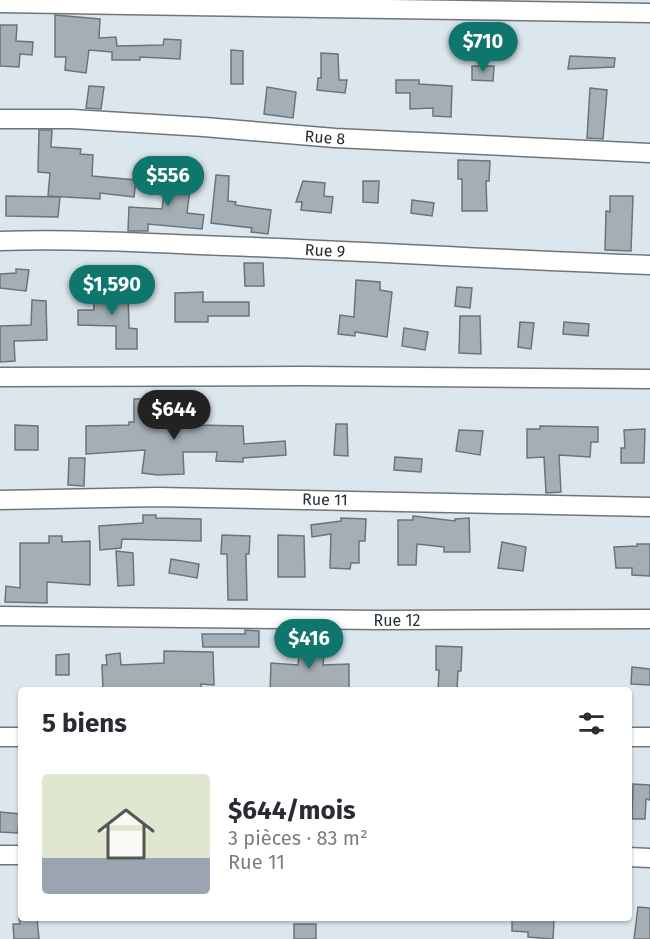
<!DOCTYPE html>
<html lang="fr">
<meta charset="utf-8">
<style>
:root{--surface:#fff;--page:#f7f7f7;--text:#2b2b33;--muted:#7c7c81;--line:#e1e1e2;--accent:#0f766e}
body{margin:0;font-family:"Fira Sans",sans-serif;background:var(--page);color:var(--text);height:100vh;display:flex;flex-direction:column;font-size:22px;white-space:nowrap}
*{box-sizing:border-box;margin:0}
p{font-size:20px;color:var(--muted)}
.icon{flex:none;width:33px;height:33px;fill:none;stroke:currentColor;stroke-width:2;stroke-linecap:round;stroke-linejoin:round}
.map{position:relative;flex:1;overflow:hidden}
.drawer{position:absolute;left:18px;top:687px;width:614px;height:234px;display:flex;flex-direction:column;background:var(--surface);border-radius:6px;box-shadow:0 2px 4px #0004}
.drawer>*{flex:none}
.price{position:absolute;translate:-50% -51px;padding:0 14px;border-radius:21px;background:var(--accent);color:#fff;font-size:20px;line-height:39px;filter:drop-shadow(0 2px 3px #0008)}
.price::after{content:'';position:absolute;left:50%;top:36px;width:18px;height:14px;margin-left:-9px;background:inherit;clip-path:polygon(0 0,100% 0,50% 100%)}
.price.active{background:#222;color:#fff}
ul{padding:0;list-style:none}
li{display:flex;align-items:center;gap:18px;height:150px;padding:0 24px}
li+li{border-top:2px solid var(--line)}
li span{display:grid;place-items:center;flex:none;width:168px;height:120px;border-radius:6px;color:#555}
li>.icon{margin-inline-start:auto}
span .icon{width:72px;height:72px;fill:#fffc;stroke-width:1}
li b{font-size:26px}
h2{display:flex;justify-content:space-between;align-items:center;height:72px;padding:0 24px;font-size:26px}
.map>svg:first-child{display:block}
.building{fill:#a5aeb5;stroke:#6b747a;stroke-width:1.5}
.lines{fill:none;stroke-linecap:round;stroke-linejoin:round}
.street-casing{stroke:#6e767d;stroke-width:21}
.street{stroke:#fff;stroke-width:18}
.labels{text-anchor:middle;stroke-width:4.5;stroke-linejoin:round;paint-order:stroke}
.street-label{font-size:16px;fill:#292d30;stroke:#fff}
</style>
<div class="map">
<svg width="650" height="939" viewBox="0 0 650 939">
<rect width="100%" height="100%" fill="#dce6ed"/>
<g class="building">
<polygon points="55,15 100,19 99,38 116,37 117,46 163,45 164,39 181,40 180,59 140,57 140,60 112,60 112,52 89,50 86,73 65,70 66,57 55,57"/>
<polygon points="0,25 17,25 16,41 33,42 32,55 20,54 19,67 0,66"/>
<polygon points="231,50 243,51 243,84 231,84"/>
<polygon points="321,53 338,54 339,80 347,80 345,93 317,90 318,78 321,78"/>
<polygon points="570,56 615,58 614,67 568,69"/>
<polygon points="472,66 494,66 493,81 472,80"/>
<polygon points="396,80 419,80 419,84 452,86 451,117 433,116 433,108 410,109 410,93 396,93"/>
<polygon points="89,86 104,87 101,109 86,108"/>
<polygon points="267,87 296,92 293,118 264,114"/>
<polygon points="590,88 607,90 603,139 587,138"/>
<polygon points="39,130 52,130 51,147 81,149 80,154 93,155 92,176 136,180 134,197 100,193 100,199 48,196 50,173 38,172"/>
<polygon points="458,160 490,161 489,181 486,181 487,211 462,211 462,179 458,179"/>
<polygon points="167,171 192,174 187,213 204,215 202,229 148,224 148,231 128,231 129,207 162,209"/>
<polygon points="216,175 229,176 228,201 236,202 235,205 271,210 268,234 251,232 252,228 211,223"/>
<polygon points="303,181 325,183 324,196 333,197 331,213 301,210 302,202 296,202"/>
<polygon points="363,181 379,181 378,203 363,202"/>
<polygon points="6,196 60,197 58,217 6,216"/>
<polygon points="610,196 633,196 631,251 605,250 606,211 610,212"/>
<polygon points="412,200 434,203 432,216 411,213"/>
<polygon points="244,263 263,263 264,286 245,286"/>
<polygon points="16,269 29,270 26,291 0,288 0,274 16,273"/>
<polygon points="356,280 380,282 380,290 392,292 387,337 355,332 355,336 338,334 340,315 354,317"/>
<polygon points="457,287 472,288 470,308 455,306"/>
<polygon points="107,288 128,288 129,328 137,329 137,349 116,349 116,326 78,325 78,310 94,310 93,295 107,295"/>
<polygon points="203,292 203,302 249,302 249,316 208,316 208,322 175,322 175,293"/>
<polygon points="32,300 46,301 47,340 14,341 15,361 0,362 0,326 31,325"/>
<polygon points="460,316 480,316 481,354 459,353"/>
<polygon points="520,322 534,323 531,349 518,347"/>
<polygon points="564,322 589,324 588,336 563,334"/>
<polygon points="404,328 428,332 425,350 402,346"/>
<polygon points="134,399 153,399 153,417 198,417 198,425 243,426 244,444 285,441 286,455 243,458 243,462 216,461 217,452 183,452 184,474 158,475 142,473 145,450 86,454 86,426 129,425 129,422 134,422"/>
<polygon points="336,424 347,424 348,456 334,455"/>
<polygon points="15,425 38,426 38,450 15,450"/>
<polygon points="540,426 598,427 598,442 591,442 590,457 559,455 561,492 546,493 544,457 527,458 527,429 540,429"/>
<polygon points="645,429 644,463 621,463 621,448 625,448 624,430"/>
<polygon points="459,430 483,431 480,455 456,451"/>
<polygon points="395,457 422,459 421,472 394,470"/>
<polygon points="69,458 85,458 84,486 68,485"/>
<polygon points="143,515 156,515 156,518 201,519 201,541 122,539 121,548 100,550 99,526 143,523"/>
<polygon points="413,516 455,521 455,519 469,518 470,552 444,552 444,547 417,544 416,565 398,565 398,520 413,520"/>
<polygon points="341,518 366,519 365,541 359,541 359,563 351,563 350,569 330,568 331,534 312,537 311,525 341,521"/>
<polygon points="222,535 250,536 249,554 246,554 247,600 228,600 227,554 221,554"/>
<polygon points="278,535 304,536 305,577 278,577"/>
<polygon points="49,536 62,536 62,542 90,541 90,585 47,582 47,603 5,602 6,586 20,588 20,543 49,543"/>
<polygon points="502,542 526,547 523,571 498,568"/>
<polygon points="637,544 650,544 650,576 632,575 632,568 616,568 614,547 637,546"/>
<polygon points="116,551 133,553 134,585 118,586"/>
<polygon points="171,559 199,564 197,578 169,573"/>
<polygon points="245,630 259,631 259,647 203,647 202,634 245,634"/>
<polygon points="301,634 315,635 315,643 325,644 323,665 349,664 349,689 314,688 314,690 270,690 271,663 298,665"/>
<polygon points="436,646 462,647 461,671 458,671 457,690 438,690 439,670 436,670"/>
<polygon points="164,651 213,652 214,685 201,684 201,689 103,690 102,665 107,665 106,655 120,653 121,665 164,663"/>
<polygon points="69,654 69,675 56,675 56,655"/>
<polygon points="632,667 650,669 650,685 631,684"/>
<polygon points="633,784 650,785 650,800 646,799 645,819 632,819"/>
<polygon points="0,812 20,814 18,833 0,832"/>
<polygon points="638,907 650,908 650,939 634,939"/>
<polygon points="19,918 37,918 39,939 14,939 13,924 20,924"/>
<polygon points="512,918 554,920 553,939 528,937 528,932 512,931"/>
<rect x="294" y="924" width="22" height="15"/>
</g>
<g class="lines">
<defs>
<g id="street">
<polyline points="0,3 650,13"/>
<polyline points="0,119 72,119 204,127 335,138 650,153"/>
<path d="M0,241C66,239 134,242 200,245C350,250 500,260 650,265"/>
<polyline points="0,377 304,376 650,379"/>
<polyline points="0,500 158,497 650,507"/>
<polyline points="0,616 381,620 650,619"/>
<polyline points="0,737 21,737"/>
<polyline points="628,737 650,737"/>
<polyline points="0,855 21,855"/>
<polyline points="628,857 650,858"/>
</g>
</defs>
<use href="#street" class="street-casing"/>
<use href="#street" class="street"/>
</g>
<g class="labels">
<g class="street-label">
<text transform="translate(325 137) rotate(4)" y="6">Rue 8</text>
<text transform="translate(325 250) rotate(3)" y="6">Rue 9</text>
<text transform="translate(325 499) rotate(1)" y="6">Rue 11</text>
<text x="397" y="626">Rue 12</text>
</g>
</g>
</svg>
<b class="price" style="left:483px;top:73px">$710</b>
<b class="price" style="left:168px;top:207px">$556</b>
<b class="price" style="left:112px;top:316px">$1,590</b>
<b class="price active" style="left:174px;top:441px">$644</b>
<b class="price" style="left:309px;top:670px">$416</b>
<section class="drawer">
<h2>5 biens<svg class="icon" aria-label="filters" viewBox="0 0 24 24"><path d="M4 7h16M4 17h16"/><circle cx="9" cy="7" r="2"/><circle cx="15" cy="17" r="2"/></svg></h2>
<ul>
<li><span style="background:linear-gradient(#dfe7d0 70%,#9aa5b1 0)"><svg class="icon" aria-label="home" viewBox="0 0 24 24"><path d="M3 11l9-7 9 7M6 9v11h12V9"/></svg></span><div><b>$644/mois</b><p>3 pièces · 83 m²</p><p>Rue 11</p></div></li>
</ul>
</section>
</div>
